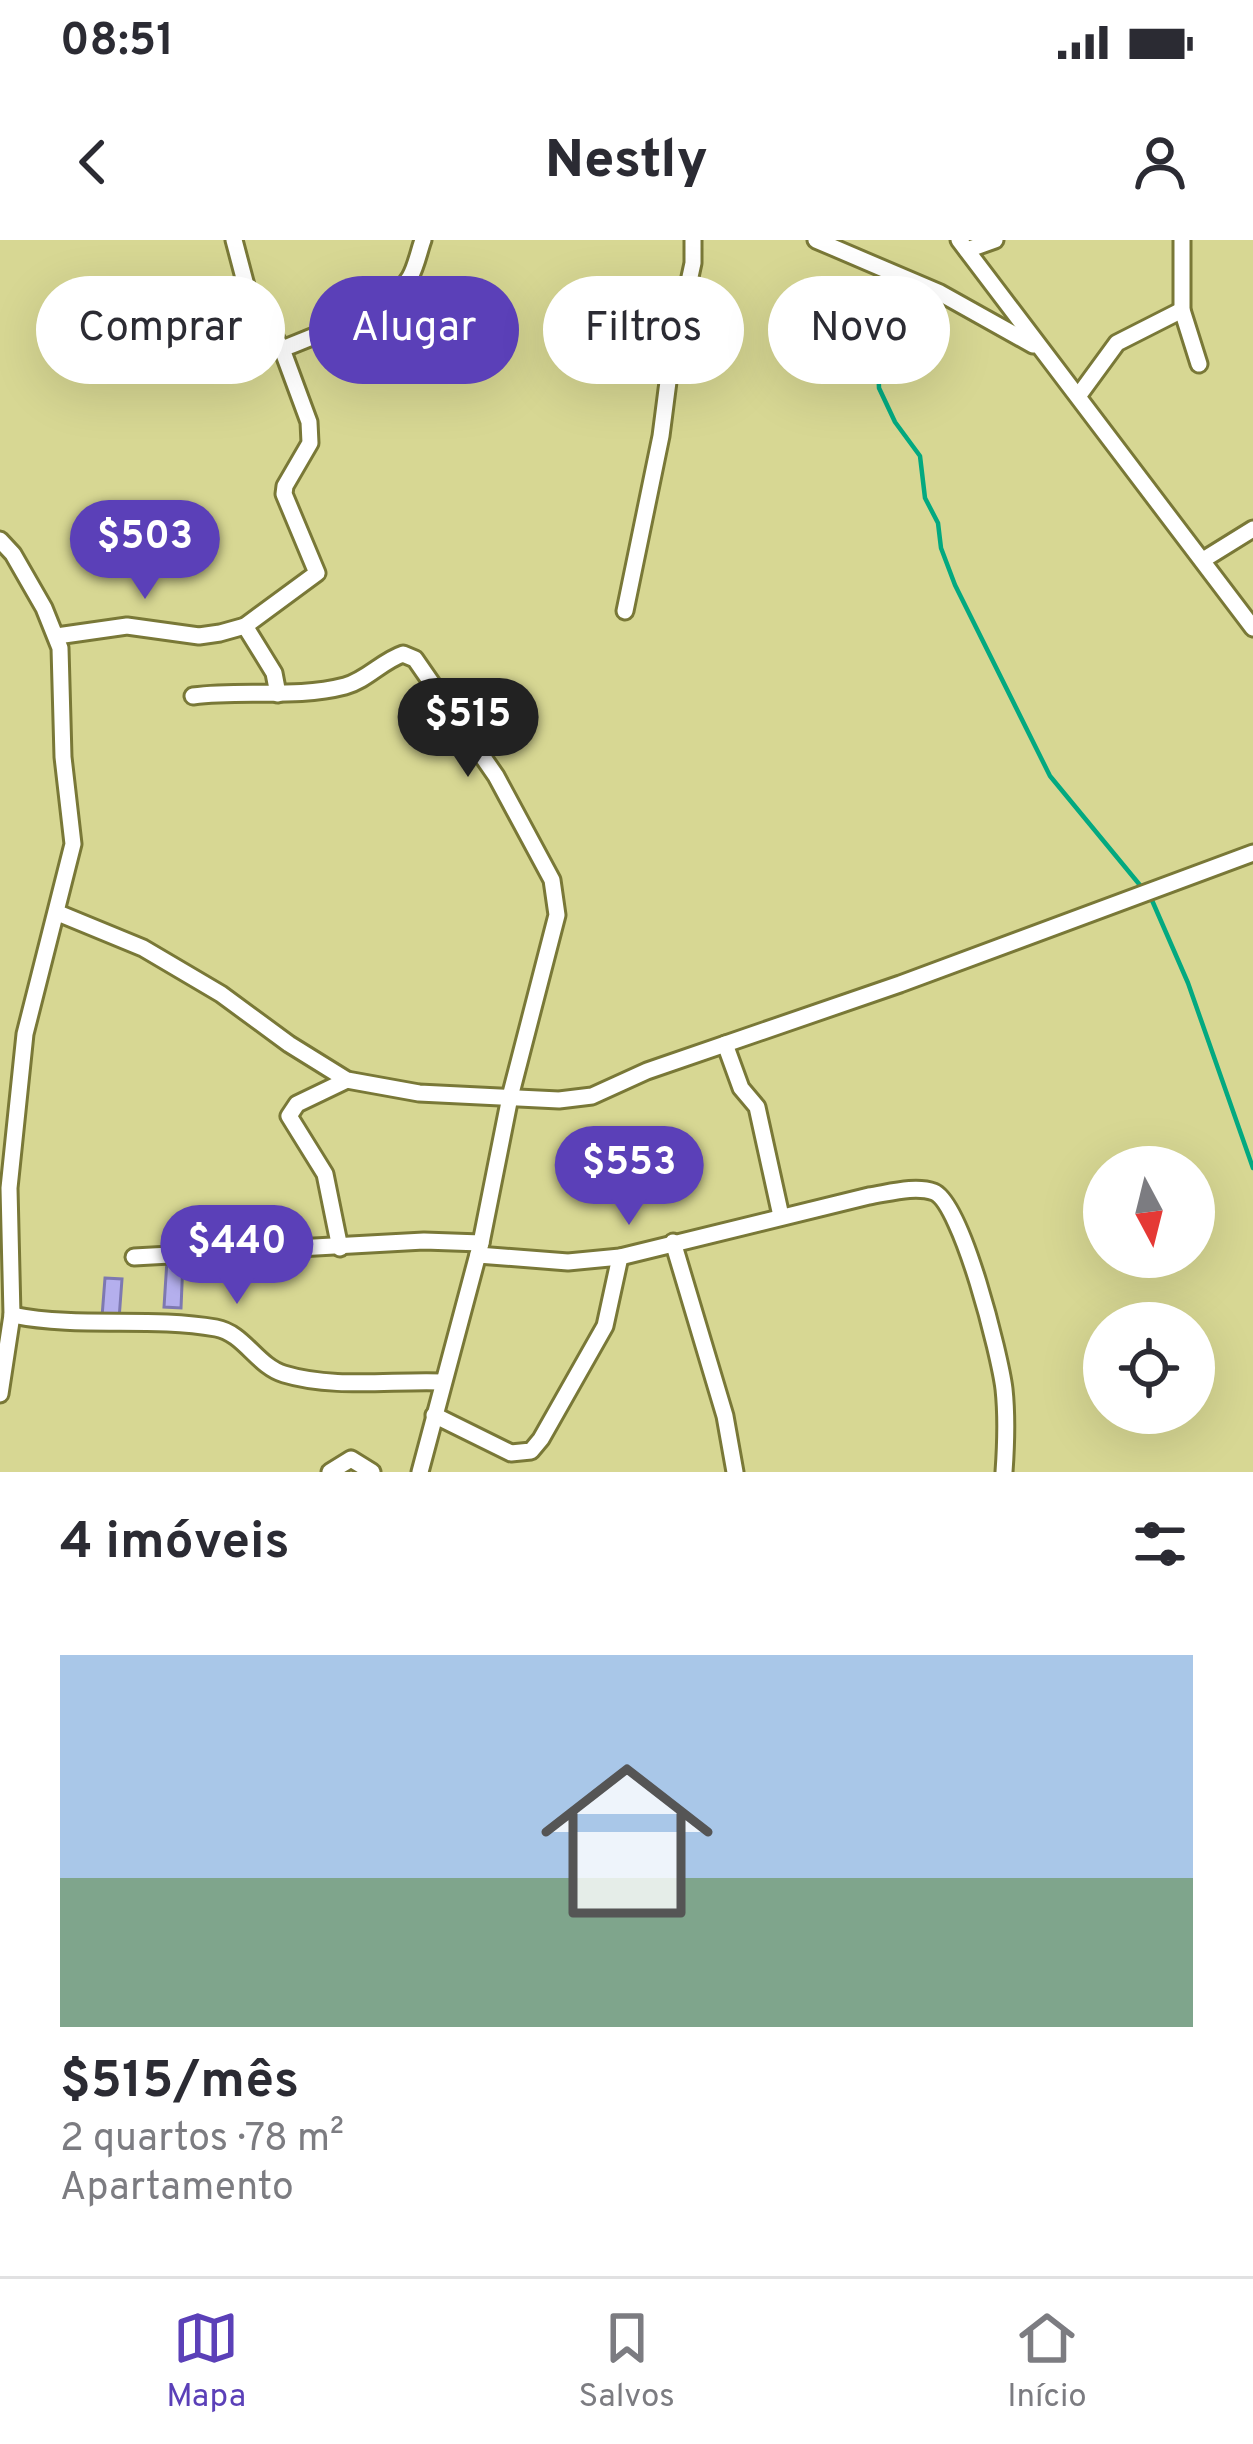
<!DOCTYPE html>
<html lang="pt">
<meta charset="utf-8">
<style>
:root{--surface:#fff;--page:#f2f2f3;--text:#2b2b33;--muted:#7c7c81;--line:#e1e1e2;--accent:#5b40b8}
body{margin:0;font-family:Overpass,sans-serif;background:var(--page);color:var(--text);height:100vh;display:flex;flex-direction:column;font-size:45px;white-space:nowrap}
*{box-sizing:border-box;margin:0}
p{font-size:39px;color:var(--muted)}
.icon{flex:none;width:66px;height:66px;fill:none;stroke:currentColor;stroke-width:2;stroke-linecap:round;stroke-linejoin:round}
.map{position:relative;height:1232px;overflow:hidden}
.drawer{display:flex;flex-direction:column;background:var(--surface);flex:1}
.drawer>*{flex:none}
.banner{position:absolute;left:36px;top:36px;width:1182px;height:108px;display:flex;gap:24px}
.needle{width:78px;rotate:173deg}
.controls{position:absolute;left:1083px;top:906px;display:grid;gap:24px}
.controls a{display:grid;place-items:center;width:132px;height:132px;border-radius:50%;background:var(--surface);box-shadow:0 12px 48px #0002;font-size:60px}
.price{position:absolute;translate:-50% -102px;padding:0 27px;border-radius:42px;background:var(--accent);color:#fff;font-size:39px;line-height:78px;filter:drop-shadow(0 3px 6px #0008)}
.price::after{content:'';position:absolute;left:50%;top:72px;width:36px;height:27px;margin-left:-18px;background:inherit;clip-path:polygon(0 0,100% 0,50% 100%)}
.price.active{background:#222;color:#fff}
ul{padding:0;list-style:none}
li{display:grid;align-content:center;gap:24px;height:636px;padding:0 60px}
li+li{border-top:3px solid var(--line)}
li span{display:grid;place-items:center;height:372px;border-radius:0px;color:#555}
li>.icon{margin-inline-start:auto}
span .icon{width:216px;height:216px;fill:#fffc;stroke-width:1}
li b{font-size:51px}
h2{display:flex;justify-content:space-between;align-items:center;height:144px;padding:0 60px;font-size:51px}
.pill{padding:0 42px;border-radius:54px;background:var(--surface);box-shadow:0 12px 48px #0002;font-size:42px;line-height:108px}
.pill.active{background:var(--accent);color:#fff}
.status{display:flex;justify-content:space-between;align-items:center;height:84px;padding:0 60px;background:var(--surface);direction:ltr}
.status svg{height:33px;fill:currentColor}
header{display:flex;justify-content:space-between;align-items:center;height:156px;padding:0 60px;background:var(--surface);font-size:54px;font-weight:800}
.menu{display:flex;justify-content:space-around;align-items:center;height:168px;border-top:3px solid var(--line);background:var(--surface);font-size:33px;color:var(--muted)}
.menu a{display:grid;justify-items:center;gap:6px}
.menu .active{color:var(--accent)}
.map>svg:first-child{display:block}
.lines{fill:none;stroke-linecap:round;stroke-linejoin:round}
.stream{stroke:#03a980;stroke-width:4.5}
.building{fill:#b4afed;stroke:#7d78b1;stroke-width:3}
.minor-casing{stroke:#797837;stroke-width:21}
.minor{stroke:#fff;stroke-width:15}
</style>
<div class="status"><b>08:51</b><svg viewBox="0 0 49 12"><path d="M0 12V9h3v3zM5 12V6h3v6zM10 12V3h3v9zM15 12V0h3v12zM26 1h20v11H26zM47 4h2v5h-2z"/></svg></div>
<header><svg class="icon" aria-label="back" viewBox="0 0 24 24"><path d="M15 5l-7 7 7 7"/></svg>Nestly<svg class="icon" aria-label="person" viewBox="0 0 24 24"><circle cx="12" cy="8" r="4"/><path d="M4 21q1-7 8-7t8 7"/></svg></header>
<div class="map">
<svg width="1253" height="1232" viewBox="0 0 1253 1232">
<rect width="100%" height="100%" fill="#d7d793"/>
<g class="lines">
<g class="stream">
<polyline points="893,92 878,122 879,148 895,182 920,216 925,258 938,283 941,308 955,345 1050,536 1144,650"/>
<polyline points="1151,658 1188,743 1253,928"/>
</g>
</g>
<g class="building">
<polygon points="167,1020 183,1021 181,1068 164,1067"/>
<polygon points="105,1038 122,1039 119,1079 102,1077"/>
</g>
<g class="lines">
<defs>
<g id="minor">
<polyline points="816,0 940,53 1033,105"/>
<polyline points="959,0 1253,388"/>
<polyline points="1182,0 1182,70 1199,124"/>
<polyline points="967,10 995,0"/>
<path d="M282,109C316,95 391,69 410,37C416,27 419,11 423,0"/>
<polyline points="1079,155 1117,103 1182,70"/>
<polyline points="0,300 13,314 44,368 60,408 63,517 73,604 25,794 9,948 12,1075 0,1154"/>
<polyline points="1203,320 1253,289"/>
<polyline points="625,371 661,196 669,134 693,23 693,0"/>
<polyline points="245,386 274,433 278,454"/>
<polyline points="57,396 127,386 199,396 220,393 245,386 317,333 284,254 285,246 310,203 309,182 282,109 248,53 234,0"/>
<path d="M193,456C244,449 295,459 345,446C367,440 382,421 403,414L415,419L496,536L552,640L557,675L510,857L481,1003L420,1232"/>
<polyline points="58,673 143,708 221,754 289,804 347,840 419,853 559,860 592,856 647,831 900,744 1253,613"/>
<polyline points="725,804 741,848 757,867 781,976"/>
<polyline points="673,1002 725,1176 735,1232"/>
<polyline points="340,1008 325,934 289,876 297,864 347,840"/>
<path d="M478,1015L568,1022L620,1017L869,956C889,953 915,945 934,952C962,963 1000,1116 1004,1149C1007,1177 1006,1204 1004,1232"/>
<polyline points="134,1017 424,1001 481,1003"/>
<path d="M12,1075C82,1089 148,1076 216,1088C244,1093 257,1126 284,1134C333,1149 392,1140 442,1142"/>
<polyline points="434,1175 511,1213 531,1211 541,1199 605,1086 620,1017"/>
<polyline points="330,1232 351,1219 372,1232"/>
</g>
</defs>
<use href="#minor" class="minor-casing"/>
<use href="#minor" class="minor"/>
</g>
</svg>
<div class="controls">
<a><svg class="needle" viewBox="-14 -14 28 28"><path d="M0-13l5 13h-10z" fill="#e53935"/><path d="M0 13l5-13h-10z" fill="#7c7c81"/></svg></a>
<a><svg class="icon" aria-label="locate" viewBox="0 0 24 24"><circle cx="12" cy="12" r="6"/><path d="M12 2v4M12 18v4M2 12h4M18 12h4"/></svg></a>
</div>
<b class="price" style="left:145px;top:362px">$503</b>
<b class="price active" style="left:468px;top:540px">$515</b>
<b class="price" style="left:629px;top:988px">$553</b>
<b class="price" style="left:237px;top:1067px">$440</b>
<div class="banner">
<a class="pill">Comprar</a>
<a class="pill active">Alugar</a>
<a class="pill">Filtros</a>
<a class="pill">Novo</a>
</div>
</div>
<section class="drawer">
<h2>4 imóveis<svg class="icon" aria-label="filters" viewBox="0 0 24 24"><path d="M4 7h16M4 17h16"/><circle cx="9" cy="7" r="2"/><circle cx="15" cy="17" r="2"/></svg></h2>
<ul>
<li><span style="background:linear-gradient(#a9c7e8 60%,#7fa58c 0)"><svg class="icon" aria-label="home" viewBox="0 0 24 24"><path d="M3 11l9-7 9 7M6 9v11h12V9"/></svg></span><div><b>$515/mês</b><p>2 quartos · 78 m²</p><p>Apartamento</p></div></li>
</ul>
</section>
<nav class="menu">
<a class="active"><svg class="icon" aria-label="map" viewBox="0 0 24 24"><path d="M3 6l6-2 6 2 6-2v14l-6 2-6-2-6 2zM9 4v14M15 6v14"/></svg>Mapa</a>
<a><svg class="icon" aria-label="saved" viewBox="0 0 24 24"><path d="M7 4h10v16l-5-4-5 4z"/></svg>Salvos</a>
<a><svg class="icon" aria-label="home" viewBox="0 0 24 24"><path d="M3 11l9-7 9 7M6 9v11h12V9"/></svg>Início</a>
</nav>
